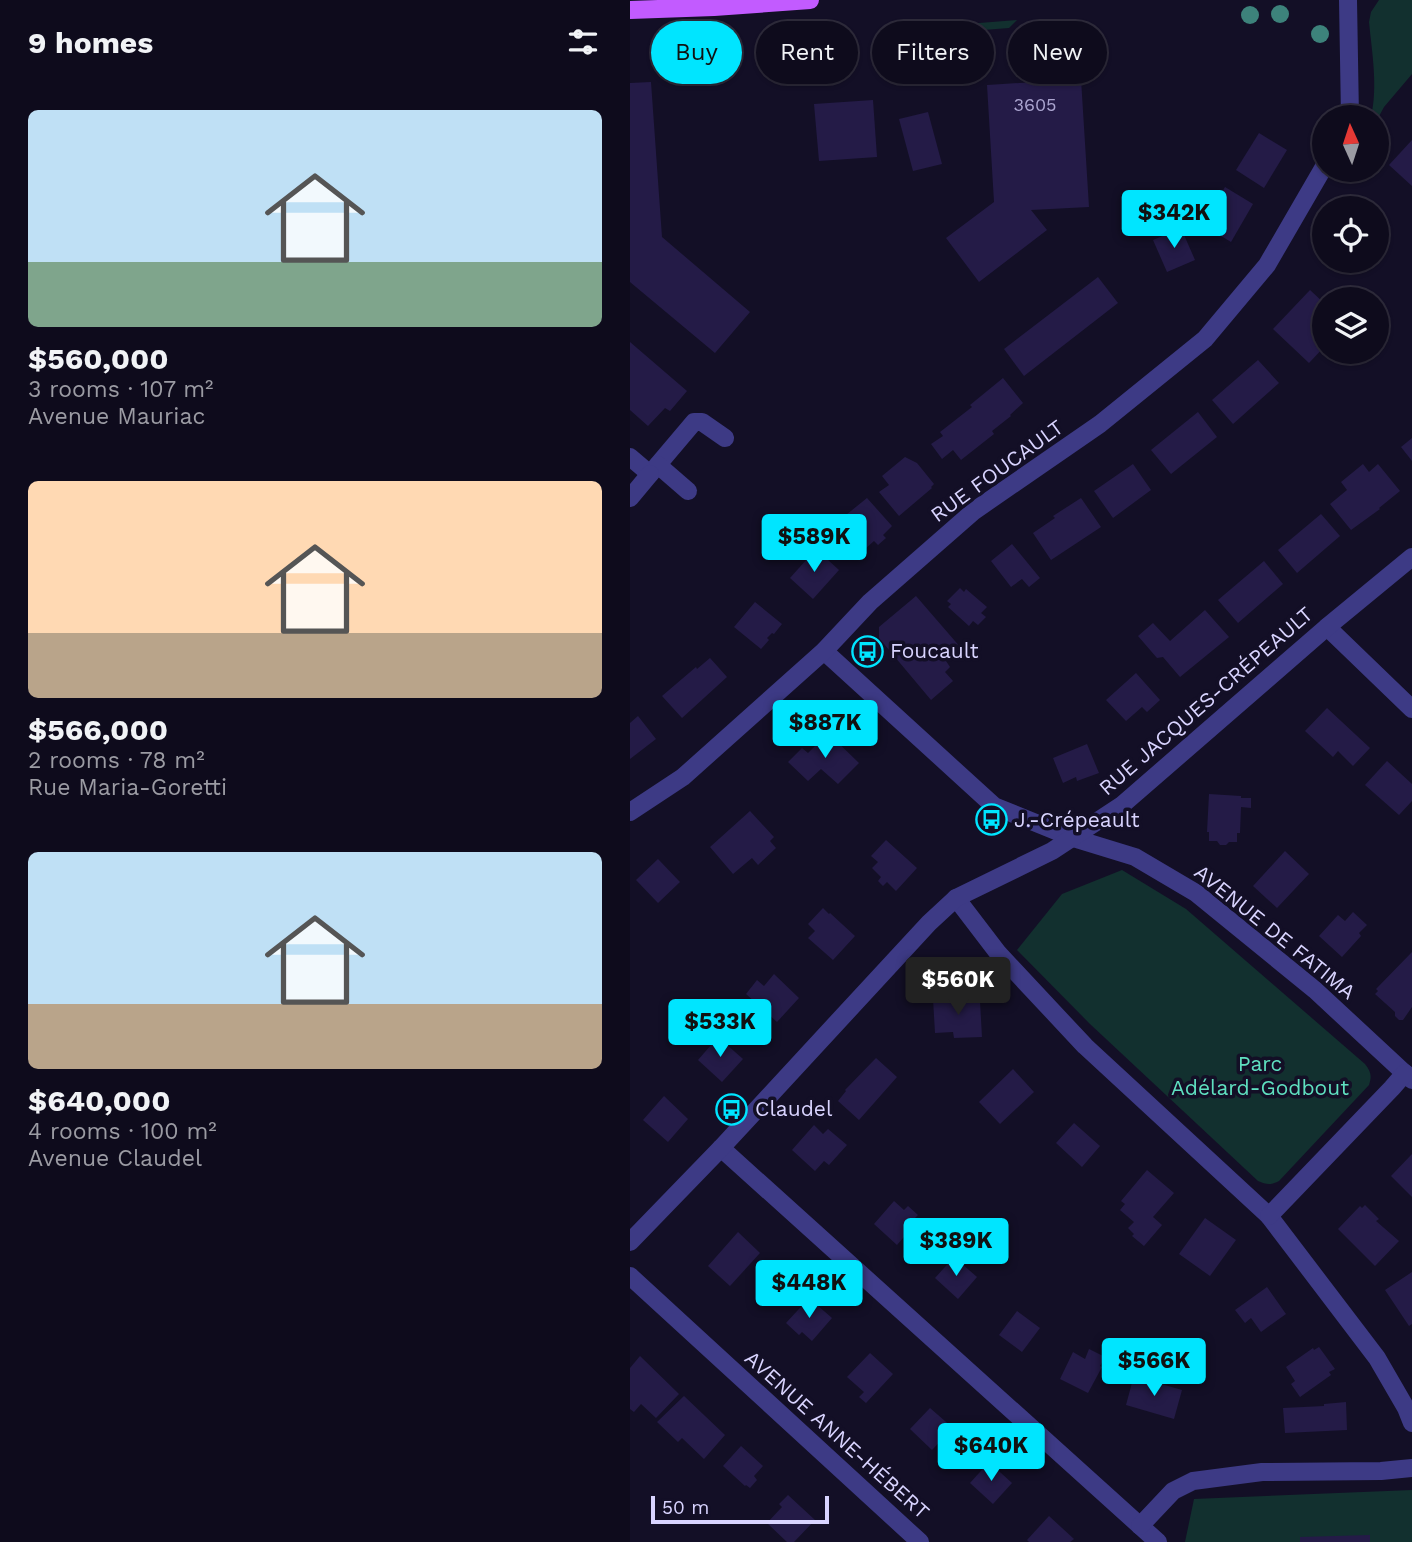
<!DOCTYPE html>
<meta charset="utf-8">
<style>
:root{--surface:#0e0b1c;--page:#171425;--text:#f1f3f6;--muted:#9b9ba3;--line:#2e2b3b;--accent:#00e5ff}
body{margin:0;font-family:"Work Sans",sans-serif;background:var(--page);color:var(--text);height:100vh;display:flex;flex-direction:column;font-size:26px;white-space:nowrap}
*{box-sizing:border-box;margin:0}
p{font-size:23px;color:var(--muted)}
.icon{flex:none;width:38px;height:38px;fill:none;stroke:currentColor;stroke-width:2;stroke-linecap:round;stroke-linejoin:round}
.map{position:relative;flex:1;overflow:hidden}
.side{display:flex;flex-direction:column;background:var(--surface);width:630px}
.side>*{flex:none}
.hud{position:absolute;left:21px;top:21px;width:654px;height:63px;display:flex;gap:14px}
.needle{width:46px;rotate:357deg}
.fabs{position:absolute;left:682px;top:105px;display:grid;gap:14px}
.fabs a{display:grid;place-items:center;width:77px;height:77px;border-radius:50%;background:var(--surface);box-shadow:0 2px 5px #0004,0 0 0 2px var(--line);font-size:35px}
.scale{position:absolute;left:21px;bottom:18px;width:178px;box-sizing:border-box;padding-left:7px;border:4px solid #d9d4ff;border-top:0;font-size:19px;line-height:24px;white-space:nowrap;color:#d9d4ff;-webkit-text-stroke:5px #130f26;paint-order:stroke}
.price{position:absolute;translate:-50% -60px;padding:0 16px;border-radius:7px;background:var(--accent);color:#111;font-size:23px;line-height:46px;filter:drop-shadow(0 2px 4px #0008)}
.price::after{content:'';position:absolute;left:50%;top:42px;width:21px;height:16px;margin-left:-10px;background:inherit;clip-path:polygon(0 0,100% 0,50% 100%)}
.price.active{background:#222;color:#fff}
ul{padding:0;list-style:none}
li{display:grid;align-content:center;gap:14px;height:371px;padding:0 28px}
li span{display:grid;place-items:center;height:217px;border-radius:10px;color:#555}
li>.icon{margin-inline-start:auto}
span .icon{width:126px;height:126px;fill:#fffc;stroke-width:1}
li b{font-size:30px}
h2{display:flex;justify-content:space-between;align-items:center;height:84px;padding:0 28px;font-size:30px}
.pill{padding:0 24px;border-radius:32px;background:var(--surface);box-shadow:0 2px 5px #0004,0 0 0 2px var(--line);font-size:24px;line-height:63px}
.pill.active{background:var(--accent);color:#111}
main{display:flex;flex:1;min-height:0}
.map>svg:first-child{display:block}
.green{fill:#12302f}
.building{fill:#241b47}
.lines{fill:none;stroke-linecap:round;stroke-linejoin:round}
.minor{stroke:#3d3a85;stroke-width:18}
.major{stroke:#c25bff;stroke-width:18}
.tree{fill:#3d827b}
.labels{text-anchor:middle;stroke-width:7;stroke-linejoin:round;paint-order:stroke}
.number-label{font-size:18px;fill:#aca6d1}
.street-label{font-size:21px;fill:#d9d4ff;stroke:#130f26}
.poi-label{font-size:21px;fill:#d9d4ff;stroke:#130f26;text-anchor:start}
.park-label{font-size:21px;fill:#5fe0c0;stroke:#130f26}
</style>
<main>
<section class="side">
<h2>9 homes<svg class="icon" aria-label="filters" viewBox="0 0 24 24"><path d="M4 7h16M4 17h16"/><circle cx="9" cy="7" r="2"/><circle cx="15" cy="17" r="2"/></svg></h2>
<ul>
<li><span style="background:linear-gradient(#bfe0f5 70%,#7fa58c 0)"><svg class="icon" aria-label="home" viewBox="0 0 24 24"><path d="M3 11l9-7 9 7M6 9v11h12V9"/></svg></span><div><b>$560,000</b><p>3 rooms · 107 m²</p><p>Avenue Mauriac</p></div></li>
<li><span style="background:linear-gradient(#ffd9b3 70%,#b9a48a 0)"><svg class="icon" aria-label="home" viewBox="0 0 24 24"><path d="M3 11l9-7 9 7M6 9v11h12V9"/></svg></span><div><b>$566,000</b><p>2 rooms · 78 m²</p><p>Rue Maria-Goretti</p></div></li>
<li><span style="background:linear-gradient(#bfe0f5 70%,#b9a48a 0)"><svg class="icon" aria-label="home" viewBox="0 0 24 24"><path d="M3 11l9-7 9 7M6 9v11h12V9"/></svg></span><div><b>$640,000</b><p>4 rooms · 100 m²</p><p>Avenue Claudel</p></div></li>
</ul>
</section>
<div class="map">
<svg width="782" height="1542" viewBox="0 0 782 1542">
<rect width="100%" height="100%" fill="#130f26"/>
<g class="green">
<path d="M749,0H782V74L754,107L747,120V117H741C748,86 742,53 739,22L741,12Z"/>
<polygon points="387,20 379,28 315,33 303,47 280,49 277,38 250,39 248,31"/>
<path d="M214,33C219,45 218,56 204,60L144,64C135,58 136,50 135,39Z"/>
<path d="M492,870L556,909L735,1064C741,1072 742,1076 739,1085L649,1181C641,1185 637,1185 628,1181L460,1024L387,950L432,894Z"/>
<polygon points="782,1490 782,1542 555,1542 564,1499"/>
</g>
<g class="building">
<polygon points="451,79 459,207 401,210 417,230 349,282 316,238 364,202 357,85"/>
<polygon points="21,82 32,237 120,312 85,353 0,282 0,83"/>
<polygon points="243,100 247,157 189,161 184,104"/>
<polygon points="298,112 312,164 283,171 269,119"/>
<polygon points="629,133 657,150 634,188 606,170"/>
<polygon points="782,140 782,186 759,165"/>
<polygon points="595,187 623,204 601,242 573,225"/>
<polygon points="747,216 755,221 747,234"/>
<polygon points="551,228 565,260 537,272 523,240"/>
<polygon points="468,277 488,303 394,376 374,349"/>
<polygon points="680,290 695,304 695,346 679,363 643,329"/>
<polygon points="0,342 57,391 40,411 35,408 18,426 0,410"/>
<polygon points="628,360 649,383 603,424 582,400"/>
<polygon points="373,378 393,403 380,415 381,416 362,431 364,434 331,460 323,450 312,459 301,444 313,436 310,432 342,407 340,405"/>
<polygon points="568,412 587,437 541,474 521,450"/>
<polygon points="782,438 782,461 771,447"/>
<polygon points="275,457 287,463 304,484 301,487 302,488 269,516 249,492 259,485 252,476"/>
<polygon points="503,464 521,490 483,518 464,491"/>
<polygon points="733,464 739,472 748,464 770,491 749,508 750,509 721,530 700,504 717,490 711,482"/>
<polygon points="237,498 262,526 253,535 256,538 248,545 244,541 235,549 214,525 215,524 211,519"/>
<polygon points="451,498 471,527 421,560 403,533 425,518 423,516"/>
<polygon points="691,514 710,536 667,573 648,550"/>
<polygon points="382,544 410,578 399,587 392,579 381,587 361,561"/>
<polygon points="186,549 209,570 183,599 160,578"/>
<polygon points="634,561 653,584 608,623 588,600"/>
<polygon points="330,588 334,592 336,589 357,607 351,613 356,617 348,625 343,621 339,626 318,607 321,604 317,601"/>
<polygon points="286,596 331,648 316,661 320,667 315,672 323,681 301,700 249,638 249,627"/>
<polygon points="125,602 152,624 144,634 142,633 137,638 139,640 131,649 104,627"/>
<polygon points="575,610 599,637 550,677 533,657 527,658 508,636 523,623 540,641"/>
<polygon points="80,658 97,677 52,718 32,696 66,667 67,669"/>
<polygon points="506,673 530,700 517,712 512,707 496,721 476,700"/>
<polygon points="697,708 740,748 723,766 708,751 703,757 675,731"/>
<polygon points="8,716 26,739 0,759 0,723"/>
<polygon points="198,733 229,763 208,784 191,769 178,781 158,762 172,748 178,753"/>
<polygon points="457,744 469,773 447,781 446,777 433,783 423,758"/>
<polygon points="757,761 782,784 782,801 769,815 735,785"/>
<polygon points="579,794 611,796 611,798 621,798 621,808 611,807 610,833 607,833 607,842 599,842 596,845 590,845 587,841 579,841 579,832 577,832"/>
<polygon points="120,811 144,837 140,841 146,848 128,865 122,858 103,874 80,847"/>
<polygon points="256,840 287,868 266,891 257,882 253,886 248,881 251,877 242,868 248,862 241,856"/>
<polygon points="655,851 679,874 647,908 623,886"/>
<polygon points="28,859 50,882 28,903 6,880"/>
<polygon points="193,908 199,914 200,913 225,936 203,960 178,938 185,931 178,924"/>
<polygon points="723,912 737,925 729,933 731,936 712,957 689,936 708,915 715,921"/>
<polygon points="782,952 782,1007 773,1020 769,1020 765,1016 765,1012 745,994 748,991 746,989"/>
<polygon points="144,974 169,998 147,1022 116,994 127,980 134,986"/>
<polygon points="334,998 334,1001 350,1001 352,1037 324,1038 323,1032 305,1033 303,999"/>
<polygon points="88,1037 113,1059 92,1082 68,1060"/>
<polygon points="246,1058 267,1077 229,1120 208,1101 216,1091 215,1090"/>
<polygon points="383,1069 404,1092 370,1124 349,1102"/>
<polygon points="34,1096 58,1119 38,1142 13,1120"/>
<polygon points="444,1123 470,1146 452,1167 426,1143"/>
<polygon points="184,1125 193,1134 198,1129 217,1145 199,1165 194,1161 185,1171 162,1150"/>
<polygon points="782,1154 782,1197 761,1176"/>
<polygon points="517,1170 544,1193 523,1217 532,1225 514,1246 502,1236 504,1234 498,1228 504,1222 490,1210 495,1204 491,1201"/>
<polygon points="264,1201 274,1210 278,1206 288,1215 284,1219 287,1222 267,1245 244,1224"/>
<polygon points="735,1205 749,1219 746,1221 769,1241 745,1266 708,1229 730,1206 732,1208"/>
<polygon points="575,1218 606,1240 580,1276 549,1254"/>
<polygon points="108,1232 130,1253 100,1286 78,1266"/>
<polygon points="324,1257 347,1277 328,1299 305,1278"/>
<polygon points="782,1272 782,1324 779,1326 755,1290"/>
<polygon points="637,1287 656,1314 631,1332 621,1318 615,1323 605,1310"/>
<polygon points="179,1298 202,1318 182,1341 172,1332 169,1335 156,1323"/>
<polygon points="387,1311 410,1328 392,1352 369,1335"/>
<polygon points="689,1347 705,1369 699,1372 701,1375 670,1397 661,1384 665,1381 656,1367 683,1348 684,1350"/>
<polygon points="459,1349 475,1357 470,1366 472,1367 458,1393 430,1379 443,1352 455,1359"/>
<polygon points="240,1353 263,1374 236,1403 229,1397 234,1392 217,1377"/>
<polygon points="10,1356 49,1394 26,1418 11,1404 4,1412 0,1409 0,1368"/>
<polygon points="503,1379 520,1383 521,1381 552,1390 544,1419 496,1405"/>
<polygon points="54,1396 95,1435 74,1459 52,1438 48,1442 27,1422"/>
<polygon points="716,1402 717,1430 655,1433 653,1408 694,1406 694,1404"/>
<polygon points="300,1408 323,1428 302,1450 280,1429"/>
<polygon points="111,1446 133,1466 124,1476 127,1480 120,1488 116,1485 115,1486 93,1466"/>
<polygon points="359,1462 382,1483 363,1504 340,1483"/>
<polygon points="158,1495 185,1520 164,1542 157,1542 137,1523 152,1507 149,1504"/>
<polygon points="419,1516 444,1539 440,1542 399,1542 397,1540"/>
<polygon points="740,1535 740,1542 670,1542 670,1537"/>
</g>
<g class="lines">
<g class="minor">
<polyline points="718,0 720,117"/>
<polyline points="0,457 20,474 64,422 72,422 95,438"/>
<polyline points="28,465 58,491"/>
<polyline points="0,498 20,474"/>
<polyline points="697,627 782,709"/>
<polyline points="194,651 364,806 443,838 505,857 566,893 685,990 782,1080"/>
<polyline points="0,812 53,777 194,651 240,602 344,511 470,424 575,339 637,265 695,165"/>
<polyline points="326,898 368,953 455,1046 639,1216 747,1358 776,1408 782,1423"/>
<polyline points="91,1148 528,1542"/>
<polyline points="639,1216 762,1088 775,1073"/>
<polyline points="0,1242 91,1148 299,923 326,898 422,851 492,805 697,627 782,557"/>
<polyline points="0,1276 290,1542"/>
<polyline points="510,1526 543,1491 563,1481 632,1472 751,1471 782,1468"/>
</g>
<polyline class="major" points="0,10 84,7 180,0"/>
</g>
<g class="tree">
<circle cx="650" cy="14" r="9"/>
<circle cx="620" cy="15" r="9"/>
<circle cx="690" cy="34" r="9"/>
</g>
<defs>
<symbol id="bus-ring" viewBox="-11 -11 22 22"><circle r="9.5" fill="#130f26" stroke="#00e5ff" stroke-width="1.5"/><path d="M-5-6H5V4H4V6H2V4H-2V6H-4V4H-5ZM-3.5-4V0h7V-4ZM-3.5 1.2v1.5H-2V1.2ZM2 1.2v1.5H3.5V1.2Z" fill="#00e5ff"/></symbol>
</defs>
<g fill-rule="evenodd">
<use href="#bus-ring" x="220" y="634" width="35" height="35"/>
<use href="#bus-ring" x="344" y="802" width="35" height="35"/>
<use href="#bus-ring" x="84" y="1092" width="35" height="35"/>
</g>
<g class="labels">
<g class="number-label">
<text x="405" y="111">3605</text>
</g>
<g class="street-label">
<text transform="translate(367 471) rotate(-36)" y="7">RUE FOUCAULT</text>
<text transform="translate(576 701) rotate(-41)" y="7">RUE JACQUES-CRÉPEAULT</text>
<text transform="translate(645 932) rotate(39)" y="7">AVENUE DE FATIMA</text>
<text transform="translate(207 1435) rotate(42)" y="7">AVENUE ANNE-HÉBERT</text>
</g>
<g class="poi-label">
<text x="260" y="658">Foucault</text>
<text x="384" y="827">J.-Crépeault</text>
<text x="125" y="1116">Claudel</text>
</g>
<g class="park-label">
<text x="630" y="1071">Parc<tspan x="630" dy="24">Adélard-Godbout</tspan></text>
</g>
</g>
</svg>
<div class="fabs">
<a><svg class="needle" viewBox="-14 -14 28 28"><path d="M0-13l5 13h-10z" fill="#e53935"/><path d="M0 13l5-13h-10z" fill="#9b9ba3"/></svg></a>
<a><svg class="icon" aria-label="locate" viewBox="0 0 24 24"><circle cx="12" cy="12" r="6"/><path d="M12 2v4M12 18v4M2 12h4M18 12h4"/></svg></a>
<a><svg class="icon" aria-label="layers" viewBox="0 0 24 24"><path d="M12 4l9 5-9 5-9-5zM3 14l9 5 9-5"/></svg></a>
</div>
<div class="scale">50 m</div>
<b class="price" style="left:544px;top:250px">$342K</b>
<b class="price" style="left:184px;top:574px">$589K</b>
<b class="price" style="left:195px;top:760px">$887K</b>
<b class="price active" style="left:328px;top:1017px">$560K</b>
<b class="price" style="left:90px;top:1059px">$533K</b>
<b class="price" style="left:326px;top:1278px">$389K</b>
<b class="price" style="left:179px;top:1320px">$448K</b>
<b class="price" style="left:524px;top:1398px">$566K</b>
<b class="price" style="left:361px;top:1483px">$640K</b>
<div class="hud">
<a class="pill active">Buy</a>
<a class="pill">Rent</a>
<a class="pill">Filters</a>
<a class="pill">New</a>
</div>
</div>
</main>
